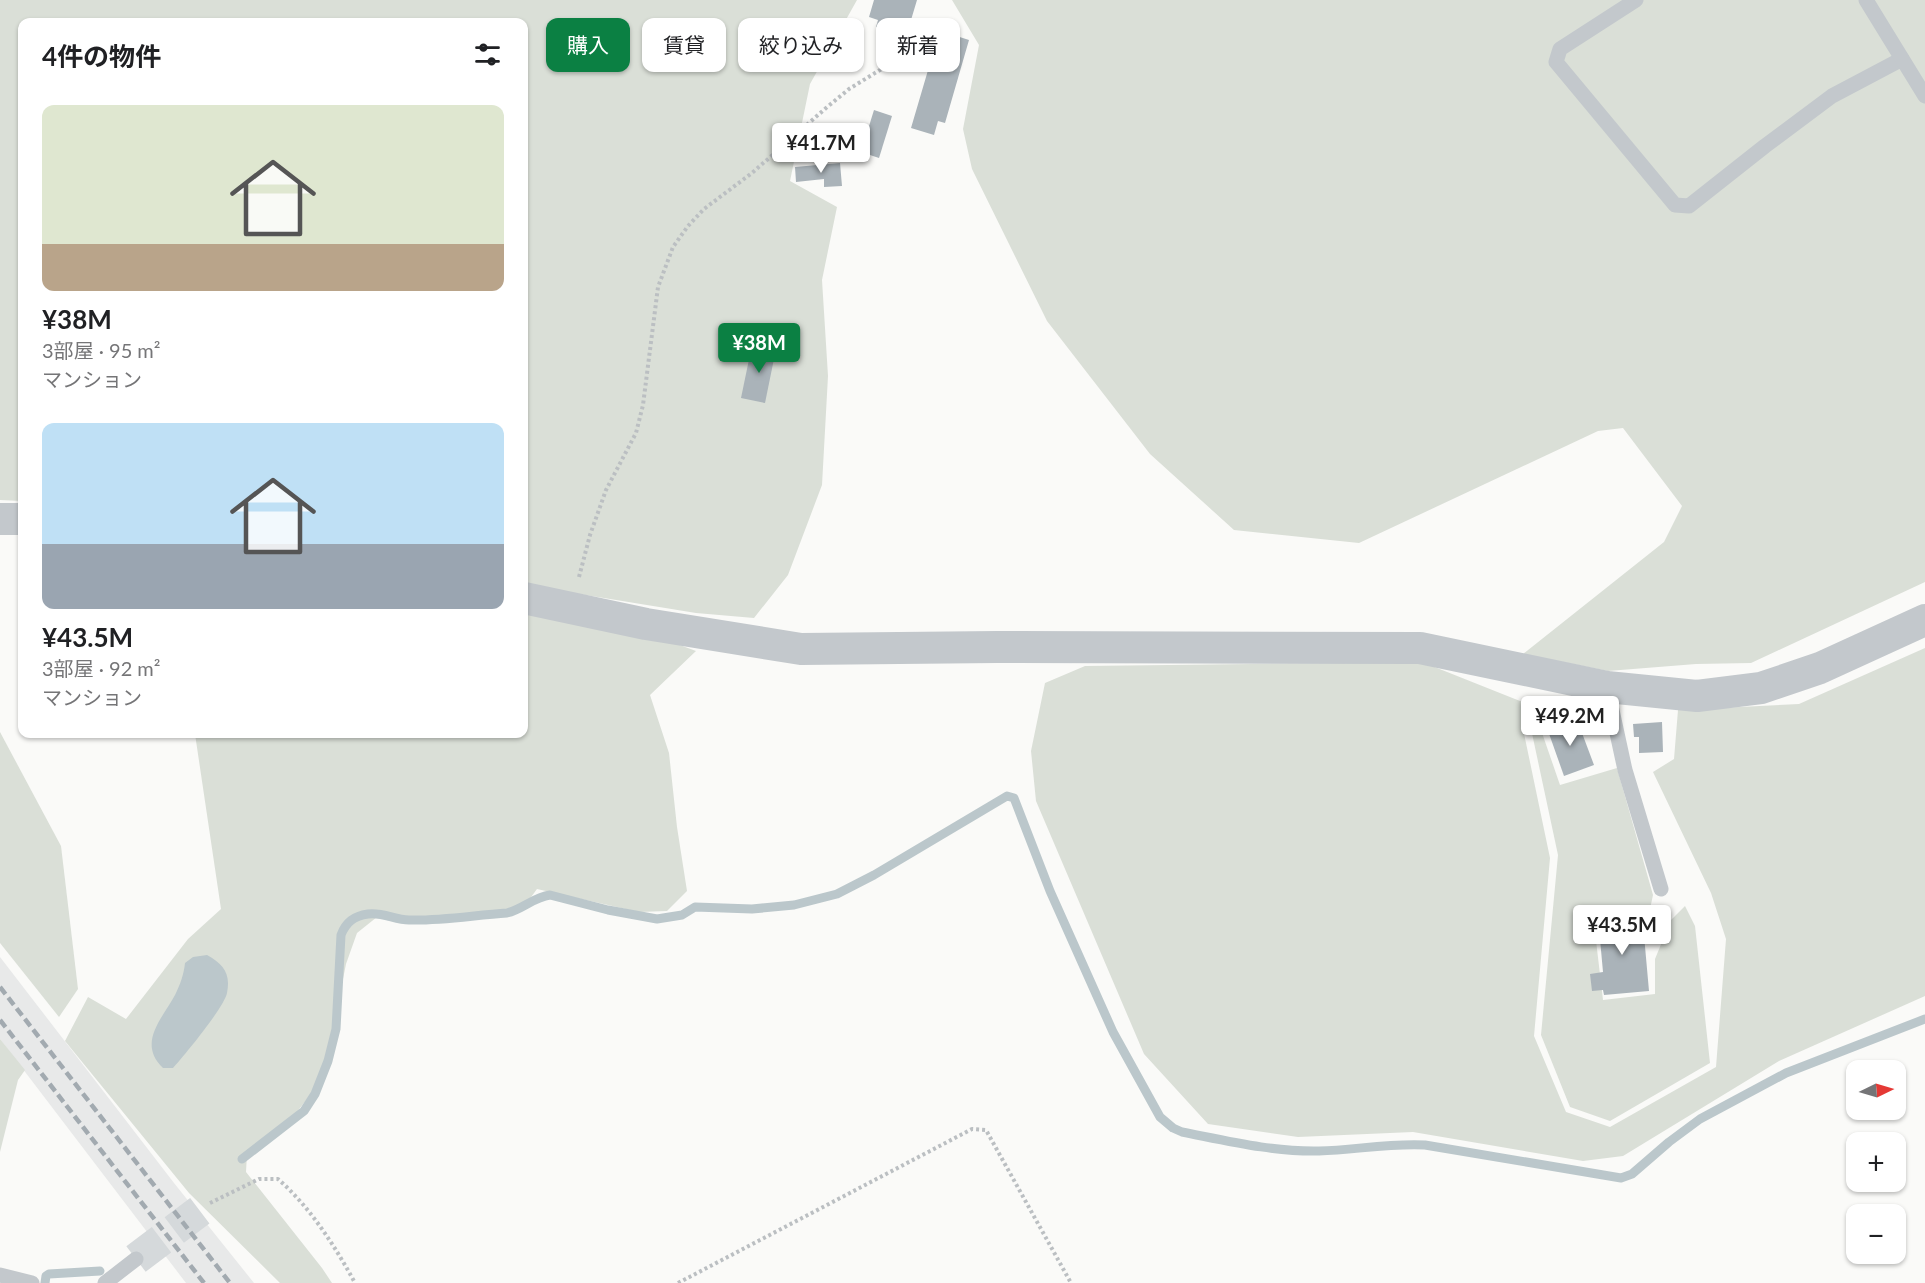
<!DOCTYPE html>
<html lang="ja">
<meta charset="utf-8">
<style>
:root{--surface:#fff;--page:#f2f2f2;--text:#202124;--muted:#757577;--accent:#0b8043}
body{margin:0;font-family:Lato,"Noto Sans JP",sans-serif;background:var(--page);color:var(--text);height:100vh;display:flex;flex-direction:column;font-size:22px;white-space:nowrap}
*{box-sizing:border-box;margin:0}
p{font-size:20px;color:var(--muted)}
.icon{flex:none;width:33px;height:33px;fill:none;stroke:currentColor;stroke-width:2;stroke-linecap:round;stroke-linejoin:round}
.map{position:relative;flex:1;overflow:hidden}
.panel{position:absolute;left:18px;top:18px;width:510px;height:720px;display:flex;flex-direction:column;background:var(--surface);border-radius:12px;box-shadow:0 2px 4px #0004}
.panel>*{flex:none}
.guide{position:absolute;left:546px;top:18px;width:570px;height:54px;display:flex;gap:12px}
.needle{width:39px;rotate:85deg}
.buttons{position:absolute;left:1846px;top:1060px;display:grid;gap:12px}
.buttons a{display:grid;place-items:center;width:60px;height:60px;border-radius:12px;background:var(--surface);box-shadow:0 2px 4px #0004;font-size:30px}
.price{position:absolute;translate:-50% -51px;padding:0 14px;border-radius:6px;background:#fff;color:#222;font-size:20px;line-height:39px;filter:drop-shadow(0 2px 3px #0008)}
.price::after{content:'';position:absolute;left:50%;top:36px;width:18px;height:14px;margin-left:-9px;background:inherit;clip-path:polygon(0 0,100% 0,50% 100%)}
.price.selected{background:var(--accent);color:#fff}
ul{padding:0;list-style:none}
li{display:grid;align-content:center;gap:12px;height:318px;padding:0 24px}
li span{display:grid;place-items:center;height:186px;border-radius:12px;color:#555}
li>.icon{margin-inline-start:auto}
span .icon{width:108px;height:108px;fill:#fffc;stroke-width:1}
li b{font-size:26px}
h2{display:flex;justify-content:space-between;align-items:center;height:72px;padding:0 24px;font-size:26px}
.pill{padding:0 21px;border-radius:12px;background:var(--surface);box-shadow:0 2px 4px #0004;font-size:21px;line-height:54px}
.pill.selected{background:var(--accent);color:#fff}
.map>svg:first-child{display:block}
.built{fill:#e8e9e9}
.green{fill:#dadfd7}
.water{fill:#bbc7cb}
.lines{fill:none;stroke-linecap:round;stroke-linejoin:round}
.stream{stroke:#bbc7cb;stroke-width:9}
.building{fill:#aab3b9}
.minor-tunnel{stroke:#d5d9db;stroke-width:32;stroke-dasharray:32 16;stroke-linecap:butt}
.path{stroke:#bbbfc2;stroke-width:4;stroke-dasharray:3 3;stroke-linecap:butt}
.service{stroke:#c3c8cc;stroke-width:15}
.minor{stroke:#c3c8cc;stroke-width:32}
.rail{stroke:#a2aab0;stroke-width:4.5;stroke-dasharray:9 4.5;stroke-linecap:butt}
</style>
<div class="map">
<svg width="1925" height="1283" viewBox="0 0 1925 1283">
<rect width="100%" height="100%" fill="#fafaf8"/>
<polygon class="built" points="0,957 174,1183 254,1283 186,1283 0,1039"/>
<g class="green">
<polygon points="0,0 857,0 810,84 790,181 837,207 822,280 828,376 822,485 788,575 754,618 696,613 524,585 524,22 22,22 22,501 0,500"/>
<polygon points="952,0 1925,0 1925,582 1751,663 1696,664 1608,671 1523,654 1664,542 1682,506 1623,428 1598,431 1359,543 1234,530 1150,454 1047,321 972,169 963,129 979,45"/>
<polygon points="524,612 677,644 696,651 650,695 669,753 677,827 687,891 667,911 639,912 537,889 523,908 462,916 377,917 357,933 346,964 323,1079 296,1113 247,1154 246,1172 322,1268 332,1283 280,1283 189,1193 65,1041 88,997 126,1019 188,939 221,909 195,734 524,734"/>
<polygon points="1925,648 1925,996 1779,1061 1623,1156 1583,1161 1413,1132 1298,1137 1208,1124 1144,1054 1036,801 1031,751 1045,683 1085,666 1422,662 1520,701 1573,696 1572,707 1521,719 1550,858 1534,1036 1566,1112 1610,1127 1716,1067 1726,939 1711,893 1653,772 1674,759 1678,710 1799,704"/>
<polygon points="1530,724 1540,727 1560,785 1617,768 1653,895 1650,909 1593,915 1603,1000 1655,994 1655,959 1671,920 1685,906 1695,926 1710,1063 1610,1121 1570,1107 1541,1035 1558,855"/>
<polygon points="0,732 61,846 78,989 59,1017 0,943"/>
<polygon points="0,1039 25,1070 18,1080 0,1152"/>
</g>
<path class="water" d="M207,955C223,964 231,973 227,993C225,1006 184,1056 173,1068H163C137,1043 162,1019 175,995C180,985 184,974 185,963L193,957Z"/>
<g class="lines">
<g class="stream">
<path d="M242,1159L304,1111L315,1094L328,1061L336,1029L341,935C346,922 354,916 368,914C383,912 395,920 409,920C441,921 475,915 507,913C523,909 534,897 550,895L608,910L657,919L682,915L695,907L752,909L794,905L837,894L874,875L1007,796L1014,798L1050,891L1113,1032L1160,1117L1173,1128L1182,1132C1228,1141 1273,1152 1319,1151C1355,1150 1389,1143 1425,1145L1621,1178L1632,1174L1669,1142L1700,1119L1786,1073L1925,1019"/>
<polyline points="45,1283 46,1276 49,1274 100,1271"/>
</g>
</g>
<g class="building">
<polygon points="874,0 917,0 908,30 890,25 889,30 876,27 878,20 869,17"/>
<polygon points="941,31 969,40 945,123 938,121 934,135 911,128 931,60 923,58 926,46 936,48"/>
<polygon points="848,33 863,39 853,64 838,59"/>
<polygon points="874,110 892,116 879,158 861,152"/>
<polygon points="840,163 842,186 824,187 824,179 796,182 795,167"/>
<polygon points="752,345 776,349 765,403 741,398"/>
<polygon points="1576,717 1594,765 1564,776 1547,728"/>
<polygon points="1662,722 1663,752 1639,753 1639,737 1634,737 1633,724"/>
<polygon points="1642,913 1649,991 1604,995 1603,990 1592,991 1590,974 1603,972 1598,917"/>
</g>
<g class="lines">
<polyline class="minor-tunnel" points="136,1259 210,1203"/>
<g class="path">
<polyline points="579,577 590,535 606,490 636,433 643,405 658,287 673,247 688,226 704,209 752,173 826,108 849,89 906,54"/>
<path d="M210,1203L259,1179H278C310,1207 335,1246 355,1283"/>
<polyline points="678,1283 972,1129 986,1130 1071,1283"/>
</g>
<g class="service">
<polyline points="1636,0 1560,49 1556,62 1675,205 1689,206 1765,146 1832,96 1902,59"/>
<polyline points="1866,0 1925,96"/>
<polyline points="1607,687 1625,770 1661,889"/>
<polyline points="0,1275 32,1283"/>
<polyline points="105,1283 136,1259"/>
</g>
<g class="minor">
<polyline points="0,519 22,519"/>
<polyline points="524,598 646,624 801,649 997,647 1420,648 1607,687 1697,696 1761,688 1820,668 1925,620"/>
</g>
<g class="rail">
<polyline points="0,987 230,1283"/>
<polyline points="0,1020 204,1283"/>
</g>
</g>
</svg>
<div class="buttons">
<a><svg class="needle" viewBox="-14 -14 28 28"><path d="M0-13l5 13h-10z" fill="#e53935"/><path d="M0 13l5-13h-10z" fill="#757577"/></svg></a>
<a>+</a>
<a>−</a>
</div>
<b class="price" style="left:821px;top:174px">¥41.7M</b>
<b class="price selected" style="left:759px;top:374px">¥38M</b>
<b class="price" style="left:1570px;top:747px">¥49.2M</b>
<b class="price" style="left:1622px;top:956px">¥43.5M</b>
<div class="guide">
<a class="pill selected">購入</a>
<a class="pill">賃貸</a>
<a class="pill">絞り込み</a>
<a class="pill">新着</a>
</div>
<section class="panel">
<h2>4件の物件<svg class="icon" aria-label="filters" viewBox="0 0 24 24"><path d="M4 7h16M4 17h16"/><circle cx="9" cy="7" r="2"/><circle cx="15" cy="17" r="2"/></svg></h2>
<ul>
<li><span style="background:linear-gradient(#dfe7d0 75%,#b9a48a 0)"><svg class="icon" aria-label="home" viewBox="0 0 24 24"><path d="M3 11l9-7 9 7M6 9v11h12V9"/></svg></span><div><b>¥38M</b><p>3部屋 · 95 m²</p><p>マンション</p></div></li>
<li><span style="background:linear-gradient(#bfe0f5 65%,#9aa5b1 0)"><svg class="icon" aria-label="home" viewBox="0 0 24 24"><path d="M3 11l9-7 9 7M6 9v11h12V9"/></svg></span><div><b>¥43.5M</b><p>3部屋 · 92 m²</p><p>マンション</p></div></li>
</ul>
</section>
</div>
